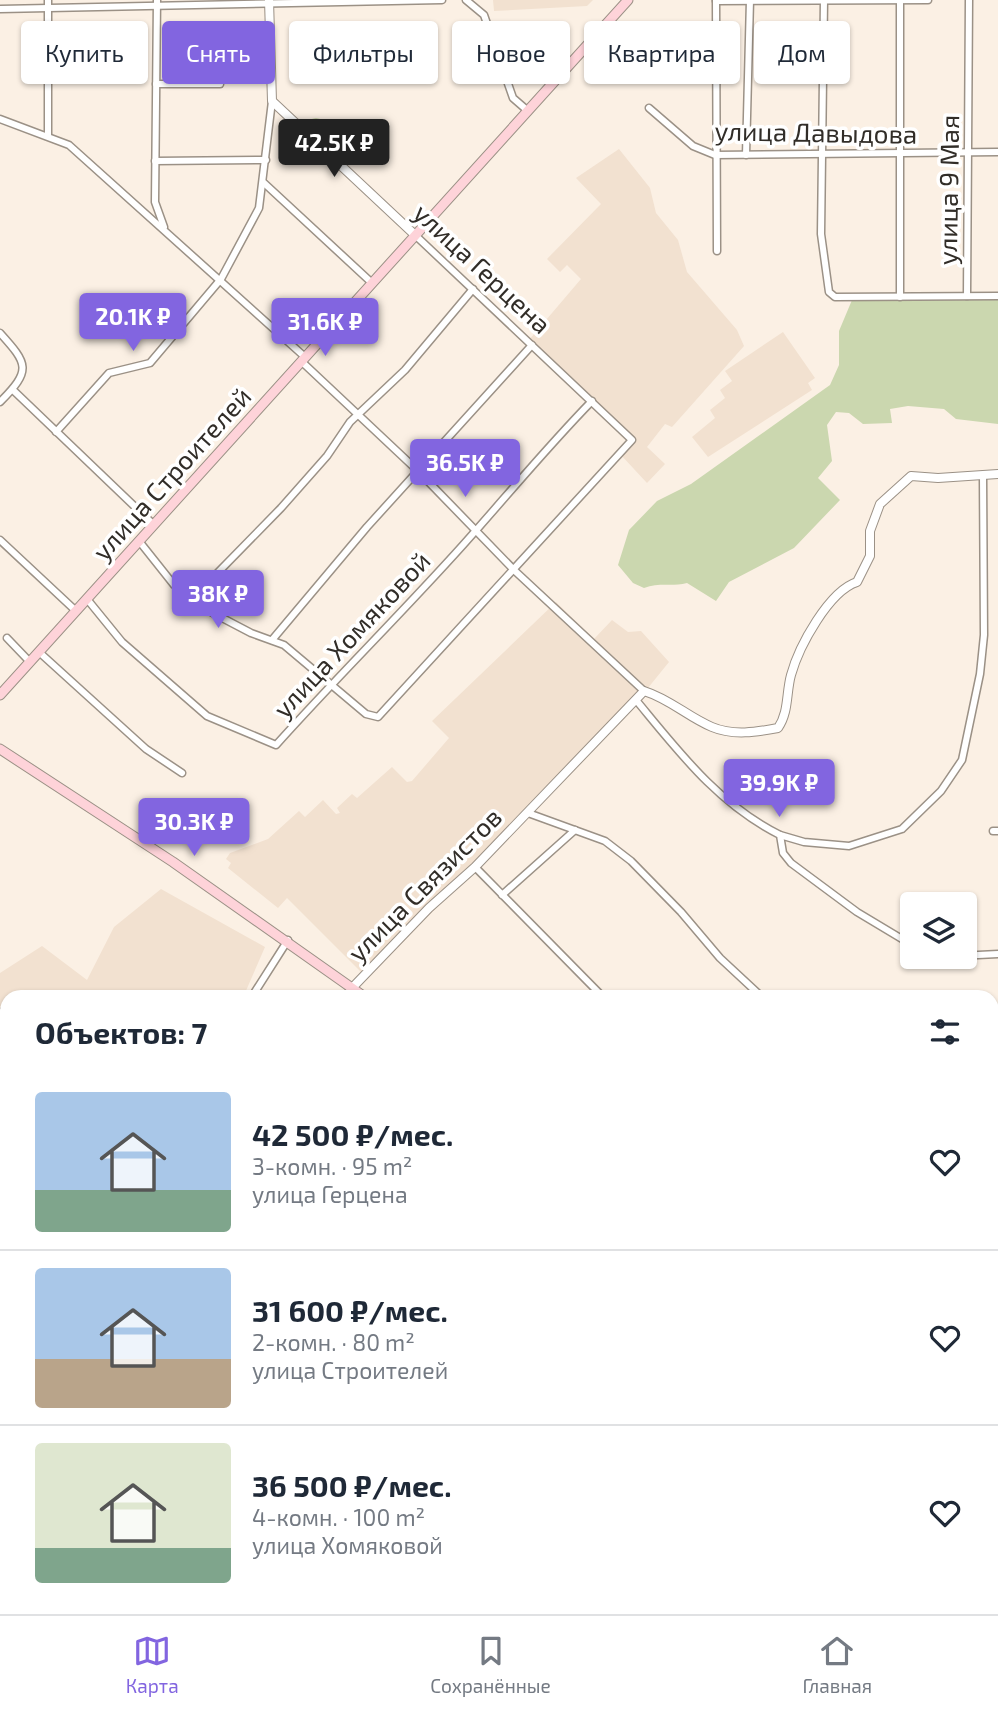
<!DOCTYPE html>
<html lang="ru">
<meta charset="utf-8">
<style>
:root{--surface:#fff;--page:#f6f6f7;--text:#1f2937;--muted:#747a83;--line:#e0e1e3;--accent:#8265e0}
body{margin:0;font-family:"Exo 2",sans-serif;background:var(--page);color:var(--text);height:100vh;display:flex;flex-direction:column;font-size:26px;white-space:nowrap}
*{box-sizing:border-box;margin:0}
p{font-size:23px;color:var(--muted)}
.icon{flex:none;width:38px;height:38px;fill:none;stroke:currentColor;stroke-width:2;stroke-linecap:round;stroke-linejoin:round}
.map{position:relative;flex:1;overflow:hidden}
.sheet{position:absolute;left:0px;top:990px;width:999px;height:625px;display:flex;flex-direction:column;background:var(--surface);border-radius:21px 21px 0 0;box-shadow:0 2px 5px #0004}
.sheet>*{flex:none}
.guide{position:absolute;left:21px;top:21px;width:957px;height:63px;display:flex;gap:14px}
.tools{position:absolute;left:900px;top:892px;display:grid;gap:14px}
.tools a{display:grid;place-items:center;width:77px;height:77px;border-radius:7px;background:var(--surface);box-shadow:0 2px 5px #0004;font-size:35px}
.price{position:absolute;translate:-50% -60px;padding:0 16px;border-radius:7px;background:var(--accent);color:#fff;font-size:23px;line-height:46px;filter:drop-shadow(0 2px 4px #0008)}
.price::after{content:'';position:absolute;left:50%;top:42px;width:21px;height:16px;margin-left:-10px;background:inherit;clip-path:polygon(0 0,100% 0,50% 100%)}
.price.selected{background:#222;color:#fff}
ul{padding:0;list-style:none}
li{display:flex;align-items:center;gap:21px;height:175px;padding:0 35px}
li+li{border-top:2px solid var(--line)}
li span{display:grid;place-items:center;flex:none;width:196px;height:140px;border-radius:7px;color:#555}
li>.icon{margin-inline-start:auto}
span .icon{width:84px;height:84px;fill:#fffc;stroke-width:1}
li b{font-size:30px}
h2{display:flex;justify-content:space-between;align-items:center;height:84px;padding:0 35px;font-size:30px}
.tag{padding:0 24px;border-radius:7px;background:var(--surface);box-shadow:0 2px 5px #0004;font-size:24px;line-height:63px}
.tag.selected{background:var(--accent);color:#fff}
.tabs{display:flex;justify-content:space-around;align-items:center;height:98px;border-top:2px solid var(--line);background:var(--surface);font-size:19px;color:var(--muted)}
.tabs a{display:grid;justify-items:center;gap:4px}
.tabs .selected{color:var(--accent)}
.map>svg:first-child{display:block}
.built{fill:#f2e1d0}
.green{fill:#cbd7af}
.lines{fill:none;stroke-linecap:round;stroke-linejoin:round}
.minor-casing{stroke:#9b9186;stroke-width:9}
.tertiary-casing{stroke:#9b9186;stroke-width:10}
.secondary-casing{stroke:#9b9186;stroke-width:11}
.minor{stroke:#fff;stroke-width:6}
.tertiary{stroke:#fff;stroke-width:8}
.secondary{stroke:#fed3d9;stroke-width:9}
.labels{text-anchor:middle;stroke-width:7;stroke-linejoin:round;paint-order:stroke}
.street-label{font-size:26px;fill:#312d28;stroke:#fff}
</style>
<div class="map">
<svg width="998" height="1614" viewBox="0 0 998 1614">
<rect width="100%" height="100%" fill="#fbf0e4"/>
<g class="built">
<polygon points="493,0 593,0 587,6 494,11"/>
<polygon points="619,149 650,188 656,213 678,240 687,272 737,330 744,346 672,427 665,424 647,447 665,464 647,483 621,455 636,439 529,340 581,279 567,265 560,272 547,259 601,204 576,178"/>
<polygon points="783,332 815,378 808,383 812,390 708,457 692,437 715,418 710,410 725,398 720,390 732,381 725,371"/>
<polygon points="556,602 594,639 612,620 628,632 641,631 669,662 635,704 373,973 367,965 361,972 287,898 278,908 228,868 231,863 226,859 230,853 268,839 299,811 305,817 323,800 336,814 340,813 337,808 352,794 357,798 392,767 407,782 412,781 449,738 432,721"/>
<polygon points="161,889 265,947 245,993 250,997 7,998 7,1162 0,1159 0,973 42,946 87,980 114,927"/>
</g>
<g class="green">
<circle cx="316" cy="127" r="9"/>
<path d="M852,300H998V424L956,419L944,409L908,406L890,409L892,423L863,424L849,413L836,412L827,425L832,461L818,478L840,500L794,548L729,582L716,601L687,583C672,587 659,582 644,588L633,583L618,565L629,530L657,501L691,484L830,385L839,365V331Z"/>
<polygon points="998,1188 998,1386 992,1399 992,1192"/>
</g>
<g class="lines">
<defs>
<g id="minor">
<polyline points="48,0 48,135"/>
<polyline points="157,0 155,202 164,227"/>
<polyline points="466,0 484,15 513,98 528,111"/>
<polyline points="716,0 717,251"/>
<polyline points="824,0 821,234 829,292 835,297 998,296"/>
<polyline points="716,1 928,0"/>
<polyline points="0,9 442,0"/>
<polyline points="156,84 220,84"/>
<polyline points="649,108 693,146 715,155 998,152"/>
<polyline points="0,119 69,145 305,357"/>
<polyline points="746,155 750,0"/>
<polyline points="155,161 266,160"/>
<polyline points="264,183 372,283"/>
<polyline points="967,296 969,0"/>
<polyline points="900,297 900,0"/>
<path d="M0,333C28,364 32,370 0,402"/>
<polyline points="301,361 418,471 515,571 644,691"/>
<polyline points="13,390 154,525"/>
<polyline points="56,432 109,373 150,363 221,279 259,208 272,101"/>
<polyline points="0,540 76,611"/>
<polyline points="139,541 174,585 209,611 251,633 284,645 366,714 378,717 632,440 415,235"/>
<path d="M87,599L122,642L207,716L276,745C337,677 402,613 463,545C506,497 547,447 592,401"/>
<polyline points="192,599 281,508 327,456 350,422 405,370 473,289"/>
<polyline points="7,638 30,662"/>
<polyline points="272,640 367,527 532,345"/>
<polyline points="39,652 146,749 182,773"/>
<path d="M636,700C679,752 718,804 780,835L783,853L791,863L857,912L912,945"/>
<polyline points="528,813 605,841 631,861 681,912 720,958 763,998"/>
<polyline points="993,831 998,831"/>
<polyline points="780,835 804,842 849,846 902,829 941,791 962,760 980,674 984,635 983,475"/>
<polyline points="475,867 604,998"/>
<polyline points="502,895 575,830"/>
<polyline points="939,957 998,954"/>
<polyline points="251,998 288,940"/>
<polyline points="343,998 353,987"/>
<polyline points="0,1013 7,1009"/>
<polyline points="0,1045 7,1045"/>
<polyline points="992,1146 998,1141"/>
</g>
<g id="tertiary">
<polyline points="269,0 272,101 415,235"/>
<path d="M353,987L429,908L475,867L644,691C670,699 688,717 712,727C733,736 757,732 778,728C789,712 786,693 791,675C799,646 829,591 857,582L870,556V531L880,504L911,476L938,478L998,474"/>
</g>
<g id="secondary">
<polyline points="0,695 628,0"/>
<polyline points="0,749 173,862 366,998"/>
<polyline points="894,1608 898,1614"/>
</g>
</defs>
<use href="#minor" class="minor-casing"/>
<use href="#tertiary" class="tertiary-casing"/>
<use href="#secondary" class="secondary-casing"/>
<use href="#minor" class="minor"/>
<use href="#tertiary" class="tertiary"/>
<use href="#secondary" class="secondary"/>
</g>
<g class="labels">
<g class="street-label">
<text transform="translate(816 133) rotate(1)" y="9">улица Давыдова</text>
<text transform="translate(949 190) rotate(-89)" y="9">улица 9 Мая</text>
<text transform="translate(482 269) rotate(43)" y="9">улица Герцена</text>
<text transform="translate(172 474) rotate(-48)" y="9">улица Строителей</text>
<text transform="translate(352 635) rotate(-47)" y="9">улица Хомяковой</text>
<text transform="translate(425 885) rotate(-45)" y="9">улица Связистов</text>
</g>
</g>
</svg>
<div class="tools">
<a><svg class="icon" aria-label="layers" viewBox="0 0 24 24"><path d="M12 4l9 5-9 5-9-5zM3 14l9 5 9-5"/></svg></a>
</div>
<b class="price selected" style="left:334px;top:179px">42.5K ₽</b>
<b class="price" style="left:133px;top:353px">20.1K ₽</b>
<b class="price" style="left:325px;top:358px">31.6K ₽</b>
<b class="price" style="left:465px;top:499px">36.5K ₽</b>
<b class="price" style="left:218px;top:630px">38K ₽</b>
<b class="price" style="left:779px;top:819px">39.9K ₽</b>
<b class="price" style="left:194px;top:858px">30.3K ₽</b>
<div class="guide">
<a class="tag">Купить</a>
<a class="tag selected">Снять</a>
<a class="tag">Фильтры</a>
<a class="tag">Новое</a>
<a class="tag">Квартира</a>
<a class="tag">Дом</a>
</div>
<section class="sheet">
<h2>Объектов: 7<svg class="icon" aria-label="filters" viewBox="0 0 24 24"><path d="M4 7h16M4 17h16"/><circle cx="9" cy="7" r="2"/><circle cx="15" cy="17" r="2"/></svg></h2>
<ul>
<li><span style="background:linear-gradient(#a9c7e8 70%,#7fa58c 0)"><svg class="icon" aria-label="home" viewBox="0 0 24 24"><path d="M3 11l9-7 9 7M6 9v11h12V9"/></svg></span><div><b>42 500 ₽/мес.</b><p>3-комн. · 95 m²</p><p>улица Герцена</p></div><svg class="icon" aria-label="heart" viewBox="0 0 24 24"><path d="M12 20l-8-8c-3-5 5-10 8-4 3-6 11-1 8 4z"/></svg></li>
<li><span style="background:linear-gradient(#a9c7e8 65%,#b9a48a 0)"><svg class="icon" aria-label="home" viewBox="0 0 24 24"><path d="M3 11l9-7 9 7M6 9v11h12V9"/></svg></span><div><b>31 600 ₽/мес.</b><p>2-комн. · 80 m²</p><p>улица Строителей</p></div><svg class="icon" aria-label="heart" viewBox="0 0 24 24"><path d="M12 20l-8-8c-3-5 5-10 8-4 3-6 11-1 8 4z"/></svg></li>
<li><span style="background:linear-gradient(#dfe7d0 75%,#7fa58c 0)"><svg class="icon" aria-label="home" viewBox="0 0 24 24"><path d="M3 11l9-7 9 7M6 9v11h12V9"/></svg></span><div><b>36 500 ₽/мес.</b><p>4-комн. · 100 m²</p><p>улица Хомяковой</p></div><svg class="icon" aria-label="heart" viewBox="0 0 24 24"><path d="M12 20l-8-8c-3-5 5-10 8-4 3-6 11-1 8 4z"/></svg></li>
</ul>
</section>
</div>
<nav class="tabs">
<a class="selected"><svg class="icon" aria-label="map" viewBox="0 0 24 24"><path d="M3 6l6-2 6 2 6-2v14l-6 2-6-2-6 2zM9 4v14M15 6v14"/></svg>Карта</a>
<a><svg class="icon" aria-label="saved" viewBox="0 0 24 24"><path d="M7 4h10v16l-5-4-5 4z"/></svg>Сохранённые</a>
<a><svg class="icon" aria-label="home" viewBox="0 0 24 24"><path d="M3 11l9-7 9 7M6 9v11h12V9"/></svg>Главная</a>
</nav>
